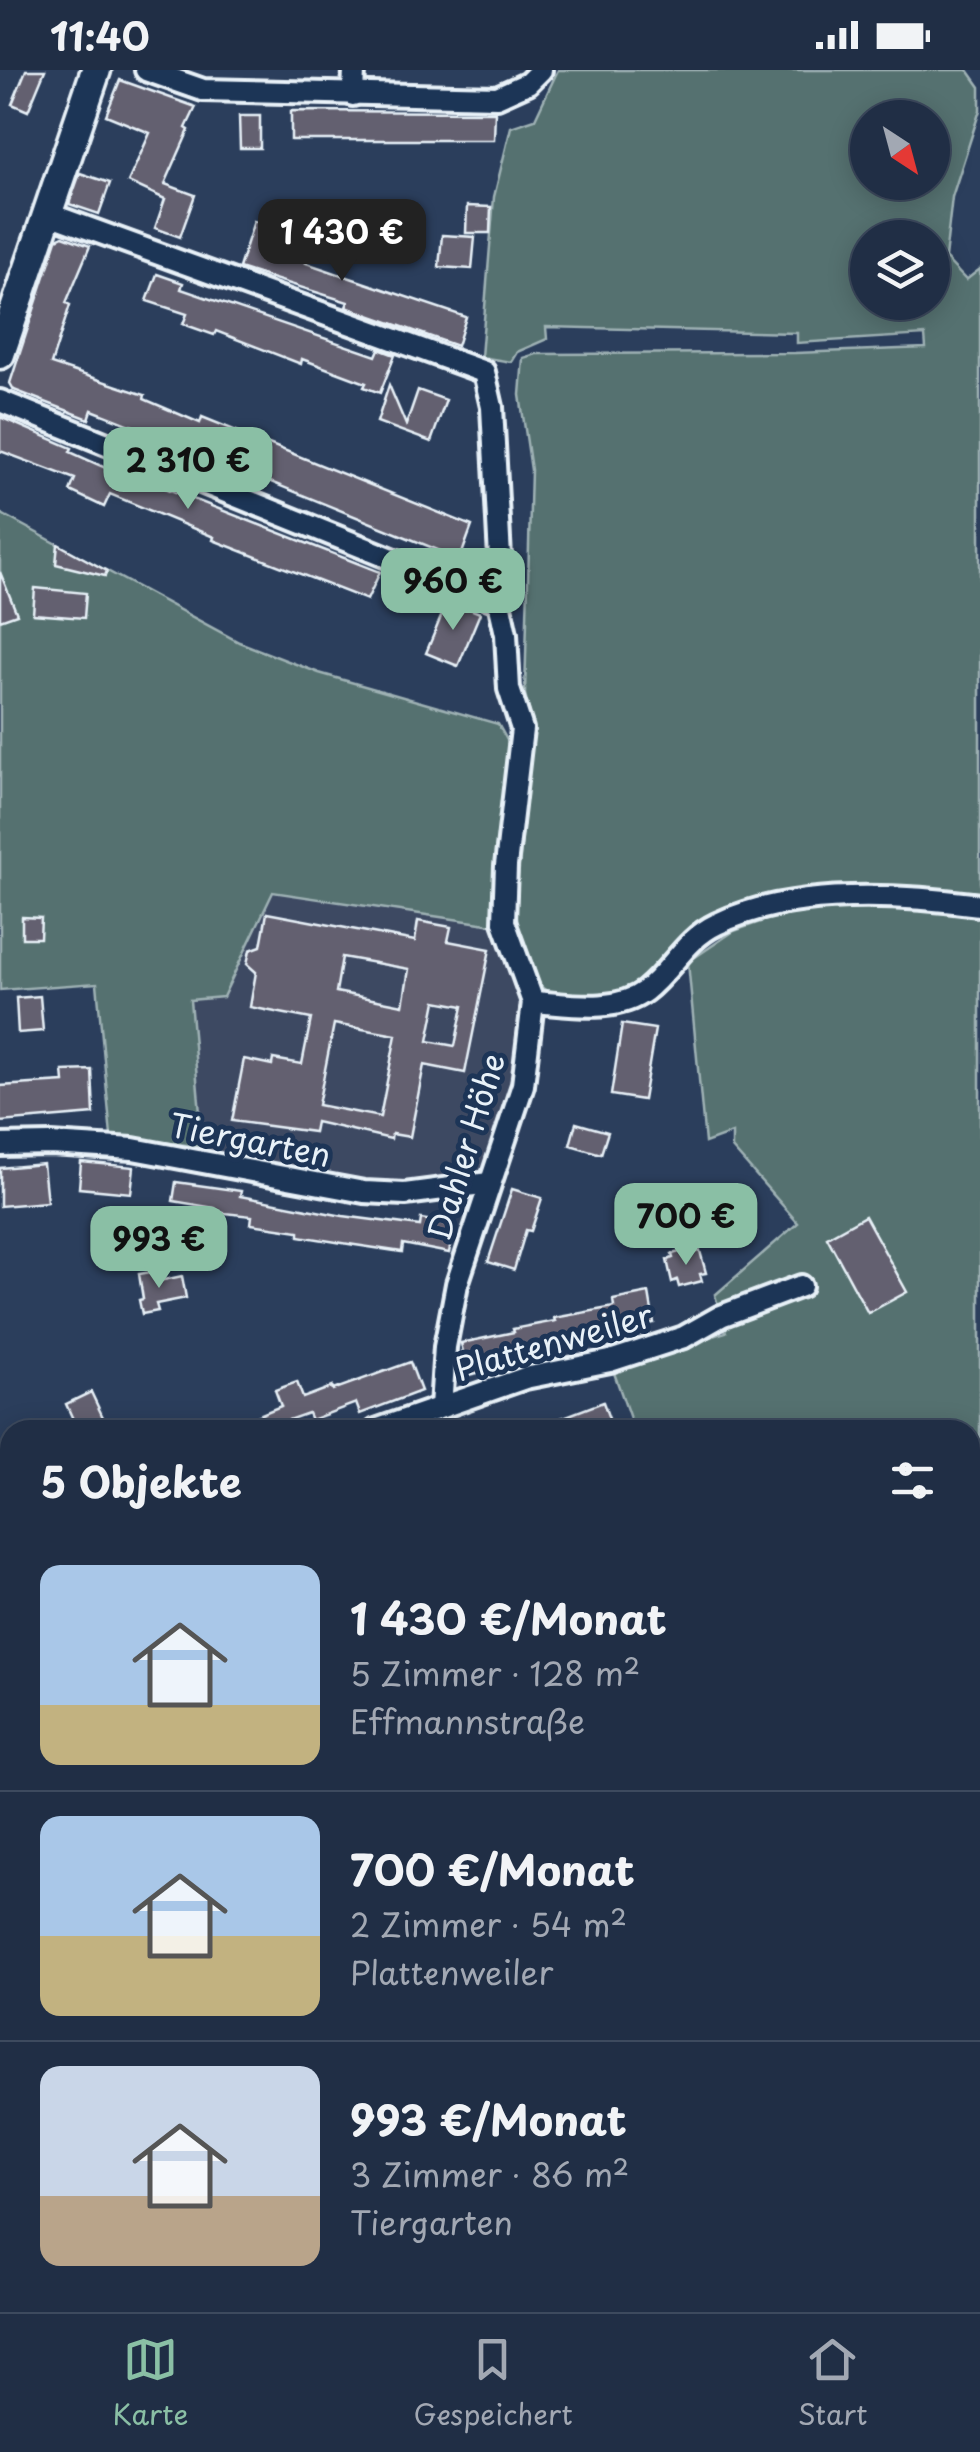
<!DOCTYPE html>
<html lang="de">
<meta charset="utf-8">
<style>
:root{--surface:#202e45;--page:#2d3a50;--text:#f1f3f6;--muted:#a2a8b3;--line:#3d4a5e;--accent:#8abfa5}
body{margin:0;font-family:"Playpen Sans",sans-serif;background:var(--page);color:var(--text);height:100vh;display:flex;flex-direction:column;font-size:38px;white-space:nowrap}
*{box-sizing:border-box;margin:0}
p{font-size:32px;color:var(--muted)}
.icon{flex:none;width:55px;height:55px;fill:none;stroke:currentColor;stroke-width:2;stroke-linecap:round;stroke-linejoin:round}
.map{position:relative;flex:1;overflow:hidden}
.details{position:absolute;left:0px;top:1350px;width:980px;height:892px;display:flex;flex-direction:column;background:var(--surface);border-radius:30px 30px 0 0;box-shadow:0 5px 25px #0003,0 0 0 2px var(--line)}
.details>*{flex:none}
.needle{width:65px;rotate:144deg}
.buttons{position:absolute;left:850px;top:30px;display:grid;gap:20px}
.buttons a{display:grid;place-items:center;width:100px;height:100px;border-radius:50%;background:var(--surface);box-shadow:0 5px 25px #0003,0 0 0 2px var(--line);font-size:50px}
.price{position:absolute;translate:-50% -85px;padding:0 22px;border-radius:20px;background:var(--accent);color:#111;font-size:32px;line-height:65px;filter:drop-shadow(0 2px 5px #0008)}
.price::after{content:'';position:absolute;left:50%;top:60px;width:30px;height:22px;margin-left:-15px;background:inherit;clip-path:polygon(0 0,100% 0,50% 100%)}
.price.selected{background:#222;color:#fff}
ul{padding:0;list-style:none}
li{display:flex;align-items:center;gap:30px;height:250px;padding:0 40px}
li+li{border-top:2px solid var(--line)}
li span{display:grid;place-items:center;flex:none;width:280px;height:200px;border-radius:20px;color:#555}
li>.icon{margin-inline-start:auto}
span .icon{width:120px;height:120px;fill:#fffc;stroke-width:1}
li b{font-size:42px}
h2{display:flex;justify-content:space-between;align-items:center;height:120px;padding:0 40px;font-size:42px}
.status{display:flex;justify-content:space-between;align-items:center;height:70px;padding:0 50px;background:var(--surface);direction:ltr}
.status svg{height:28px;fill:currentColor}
.menu{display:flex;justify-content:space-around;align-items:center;height:140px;border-top:2px solid var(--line);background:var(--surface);font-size:28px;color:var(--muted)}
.menu a{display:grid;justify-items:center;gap:5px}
.menu .selected{color:var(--accent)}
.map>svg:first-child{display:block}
.built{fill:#3c4862}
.green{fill:#55716f;stroke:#9eb1b4;stroke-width:2.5;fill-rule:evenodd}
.water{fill:#456c8d;stroke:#86a1b8;stroke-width:2.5}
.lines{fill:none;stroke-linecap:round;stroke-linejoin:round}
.ferry{stroke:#afc2d3;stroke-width:2.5;stroke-dasharray:12 10;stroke-linecap:butt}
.building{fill:#646070;stroke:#e8f1f8;stroke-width:2.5;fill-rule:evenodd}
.minor-casing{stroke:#e8f1f8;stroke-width:28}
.secondary-casing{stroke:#e8f1f8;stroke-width:35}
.primary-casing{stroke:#e8f1f8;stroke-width:40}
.minor{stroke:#1d3557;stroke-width:20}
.secondary{stroke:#1d3557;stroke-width:28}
.primary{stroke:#1d3557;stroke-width:32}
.rail-casing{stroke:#e8f1f8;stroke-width:9}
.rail{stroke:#1d3557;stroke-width:5;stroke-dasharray:15;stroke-linecap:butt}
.labels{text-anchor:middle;stroke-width:10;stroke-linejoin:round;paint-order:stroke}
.street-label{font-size:32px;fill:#e8f1f8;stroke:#1d3557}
</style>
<div class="status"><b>11:40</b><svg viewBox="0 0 49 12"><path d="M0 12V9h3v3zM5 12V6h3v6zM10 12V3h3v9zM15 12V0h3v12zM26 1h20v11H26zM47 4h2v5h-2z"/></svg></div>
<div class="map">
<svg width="980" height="2242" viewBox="0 0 980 2242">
<rect width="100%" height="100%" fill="#2b3e5c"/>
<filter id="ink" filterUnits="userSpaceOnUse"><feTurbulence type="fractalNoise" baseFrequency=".01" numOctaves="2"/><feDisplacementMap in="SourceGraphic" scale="20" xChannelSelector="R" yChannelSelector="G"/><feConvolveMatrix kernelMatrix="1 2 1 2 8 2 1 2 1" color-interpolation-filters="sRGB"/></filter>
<g filter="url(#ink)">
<g class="built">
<polygon points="273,822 494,855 524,929 521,1001 485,1094 477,1100 418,1113 363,1115 204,1084 190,929 223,927"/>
<polygon points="718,2233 758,2233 765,2242 726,2242"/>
</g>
<g class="green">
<path d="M558,0H968L980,17V40L952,127L945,188L966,210L980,199V831L877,824L707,853L641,916L608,928L578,931L545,920L537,913L523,876L515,839L533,656L525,624L531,400L520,325L523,288L536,284L795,283L926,278L925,265L797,273V263L546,257L547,269L517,282L511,292L481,287L494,127L511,57L535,49ZM868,48H932V112H868ZM868,168H932V232H868Z"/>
<polygon points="0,443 239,572 319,603 498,654 513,681 494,855 273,822 223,927 190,930 203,1077 111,1066 97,913 0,920"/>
<polygon points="878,833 980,841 980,1402 970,1413 970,1360 634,1360 612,1297 726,1262 715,1225 798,1153 732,1078 732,1063 705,1073 688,892 734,861 789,842"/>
<polygon points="980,1422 980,2242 780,2242 772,2233 970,2232 970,1433"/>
<polygon points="0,1613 10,1615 10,1667 0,1661"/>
<polygon points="0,1883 10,1890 10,2232 382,2232 390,2242 0,2242"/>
<polygon points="549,2233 623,2233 630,2242 556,2242"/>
</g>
<g class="water">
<polygon points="0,1767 10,1772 10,1890 0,1883"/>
<polygon points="382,2233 549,2233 556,2242 390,2242"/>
</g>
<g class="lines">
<g class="ferry">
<polyline points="0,1832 10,1839"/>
<polyline points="452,2232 460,2242"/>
</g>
</g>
<g class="building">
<polygon points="26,0 45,0 28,41 12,34"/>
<polygon points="120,10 196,37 186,58 189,60 165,114 195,125 180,167 155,158 165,129 128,112 150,63 106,45"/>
<polygon points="291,41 495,42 494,70 291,70"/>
<polygon points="239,46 260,46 260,78 240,78"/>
<polygon points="80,103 110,113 99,144 69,134"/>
<polygon points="467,136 491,137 490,163 466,163"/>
<polygon points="271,141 295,149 284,180 308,188 306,193 466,247 457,276 346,237 348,232 239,198 254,151 266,155"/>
<polygon points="442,165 475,167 472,199 439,197"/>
<polygon points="63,166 90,176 66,233 70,235 51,294 145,325 144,329 200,353 202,347 472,456 460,489 133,356 92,340 89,349 14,320 10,313 57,169"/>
<polygon points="157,204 183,213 181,219 376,286 379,279 395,285 380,323 364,317 366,313 302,289 301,294 216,261 214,265 183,254 187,244 147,231"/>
<polygon points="389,315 406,355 418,320 446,330 431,372 377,352"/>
<polygon points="0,347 72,378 70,382 130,409 132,405 380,502 367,530 213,470 214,467 110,424 104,437 70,421 75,409 0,381"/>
<polygon points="58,474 107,501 105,506 56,494"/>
<polygon points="0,502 17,544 0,550"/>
<polygon points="35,518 86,523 84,548 33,544"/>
<polygon points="448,530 480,543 458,596 426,583"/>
<path d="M267,843L415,871L418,851L451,857L448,871L490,879L465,1003L424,995L410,1067L392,1064L391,1069L316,1052L314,1062L232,1051L244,989L272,995L273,989L302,994L311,949L250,937L256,902L247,894L250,880L261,876ZM342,887L409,899L403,935L336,922ZM436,931L463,936L455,976L428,971ZM334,954L396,965L380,1047L318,1035Z"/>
<polygon points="22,847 41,848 40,868 22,868"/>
<polygon points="40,926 43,961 18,963 16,928"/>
<polygon points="622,954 655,959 643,1030 611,1025"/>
<polygon points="92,1000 94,1044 0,1052 0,1016 64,1012 63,1001"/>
<polygon points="576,1053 608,1062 601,1084 570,1075"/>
<polygon points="81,1092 134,1097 131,1123 79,1118"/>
<polygon points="43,1094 47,1132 0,1136 0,1098"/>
<polygon points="176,1112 241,1121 240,1126 343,1146 420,1156 421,1149 454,1155 449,1183 403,1174 402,1182 355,1175 299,1166 299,1161 251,1154 252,1146 215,1142 215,1138 173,1131"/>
<polygon points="512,1119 542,1128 531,1161 526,1160 514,1200 488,1192"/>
<polygon points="865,1146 907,1222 868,1243 827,1167"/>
<polygon points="691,1179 692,1183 700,1181 706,1203 700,1204 702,1211 679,1217 677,1210 672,1212 667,1190 673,1188 672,1184"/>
<polygon points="157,1201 159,1211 182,1206 186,1228 156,1234 158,1241 142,1244 139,1230 143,1229 139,1204"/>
<polygon points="649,1223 654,1253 593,1264 594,1274 505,1290 506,1297 468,1305 461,1273 514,1262 513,1259 555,1251 554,1248 614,1237 613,1230"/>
<polygon points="410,1292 421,1321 360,1344 356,1333 311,1350 308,1343 271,1356 272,1360 223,1360 281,1336 275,1320 297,1312 303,1328 332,1317 333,1320"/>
<polygon points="91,1322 109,1360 78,1360 66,1334"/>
<polygon points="603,1332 613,1360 566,1360 561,1348"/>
</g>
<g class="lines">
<defs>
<g id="minor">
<polyline points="146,0 203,20 497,27 528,13 541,0"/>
<polyline points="353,25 354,0"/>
<polyline points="46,143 484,302 492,337 501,507 499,532 506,564 509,619 522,659 506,796 504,852 533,932 523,1015 457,1214 445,1277 441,1337"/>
<polyline points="0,331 499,532"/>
<path d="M533,932C567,934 615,944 645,921C671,901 685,869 717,854C792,818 898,824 980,835"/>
<polyline points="0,1075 51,1074 133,1079 364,1122 405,1124 489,1113"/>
<polyline points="376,1360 525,1308 610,1291 684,1267 721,1246 801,1216"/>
<polyline points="0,1418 10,1416"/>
<polyline points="970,1423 980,1412"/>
<polyline points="0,1491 10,1489"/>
<polyline points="970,1772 980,1787"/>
</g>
<polyline id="secondary" points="0,284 96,0"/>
<g id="primary">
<polyline points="0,1716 10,1721"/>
<polyline points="645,2232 651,2242"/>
</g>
</defs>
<use href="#minor" class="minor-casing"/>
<use href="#secondary" class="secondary-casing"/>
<use href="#primary" class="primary-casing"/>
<use href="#minor" class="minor"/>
<use href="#secondary" class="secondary"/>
<use href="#primary" class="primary"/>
<defs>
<g id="rail">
<polyline points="0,1676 10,1682"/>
<polyline points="734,2232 741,2242"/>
</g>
</defs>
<use href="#rail" class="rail-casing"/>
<use href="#rail" class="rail"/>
</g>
</g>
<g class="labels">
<g class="street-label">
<text transform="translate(250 1071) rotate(11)" y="11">Tiergarten</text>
<text transform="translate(467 1077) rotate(-73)" y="11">Dahler Höhe</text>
<text transform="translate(554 1273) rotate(-16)" y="11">Plattenweiler</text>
</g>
</g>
</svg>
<div class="buttons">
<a><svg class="needle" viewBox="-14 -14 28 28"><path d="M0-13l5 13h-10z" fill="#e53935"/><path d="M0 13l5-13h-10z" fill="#a2a8b3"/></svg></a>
<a><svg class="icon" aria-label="layers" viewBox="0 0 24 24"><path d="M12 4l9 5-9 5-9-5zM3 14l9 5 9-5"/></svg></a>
</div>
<b class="price selected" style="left:342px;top:214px">1 430 €</b>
<b class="price" style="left:188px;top:442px">2 310 €</b>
<b class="price" style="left:453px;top:563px">960 €</b>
<b class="price" style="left:686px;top:1198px">700 €</b>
<b class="price" style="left:159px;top:1221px">993 €</b>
<section class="details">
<h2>5 Objekte<svg class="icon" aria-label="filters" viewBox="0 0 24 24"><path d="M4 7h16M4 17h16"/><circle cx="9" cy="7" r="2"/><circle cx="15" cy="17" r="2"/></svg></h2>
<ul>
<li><span style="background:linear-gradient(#a9c7e8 70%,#c2b280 0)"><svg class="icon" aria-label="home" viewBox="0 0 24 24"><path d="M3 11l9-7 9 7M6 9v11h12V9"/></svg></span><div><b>1 430 €/Monat</b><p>5 Zimmer · 128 m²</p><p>Effmannstraße</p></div></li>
<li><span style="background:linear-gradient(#a9c7e8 60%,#c2b280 0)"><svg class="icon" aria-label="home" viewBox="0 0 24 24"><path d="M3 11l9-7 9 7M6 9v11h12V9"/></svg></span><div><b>700 €/Monat</b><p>2 Zimmer · 54 m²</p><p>Plattenweiler</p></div></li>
<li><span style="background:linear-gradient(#c9d6e8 65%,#b9a48a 0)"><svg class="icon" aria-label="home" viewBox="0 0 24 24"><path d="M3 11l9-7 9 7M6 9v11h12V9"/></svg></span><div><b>993 €/Monat</b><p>3 Zimmer · 86 m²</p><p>Tiergarten</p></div></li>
</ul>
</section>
</div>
<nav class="menu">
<a class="selected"><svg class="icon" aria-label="map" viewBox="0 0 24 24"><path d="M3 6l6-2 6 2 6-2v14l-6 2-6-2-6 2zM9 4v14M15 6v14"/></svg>Karte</a>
<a><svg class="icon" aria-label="saved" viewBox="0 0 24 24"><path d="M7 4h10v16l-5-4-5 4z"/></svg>Gespeichert</a>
<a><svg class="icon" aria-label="home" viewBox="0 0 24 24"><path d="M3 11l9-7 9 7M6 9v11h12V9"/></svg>Start</a>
</nav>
